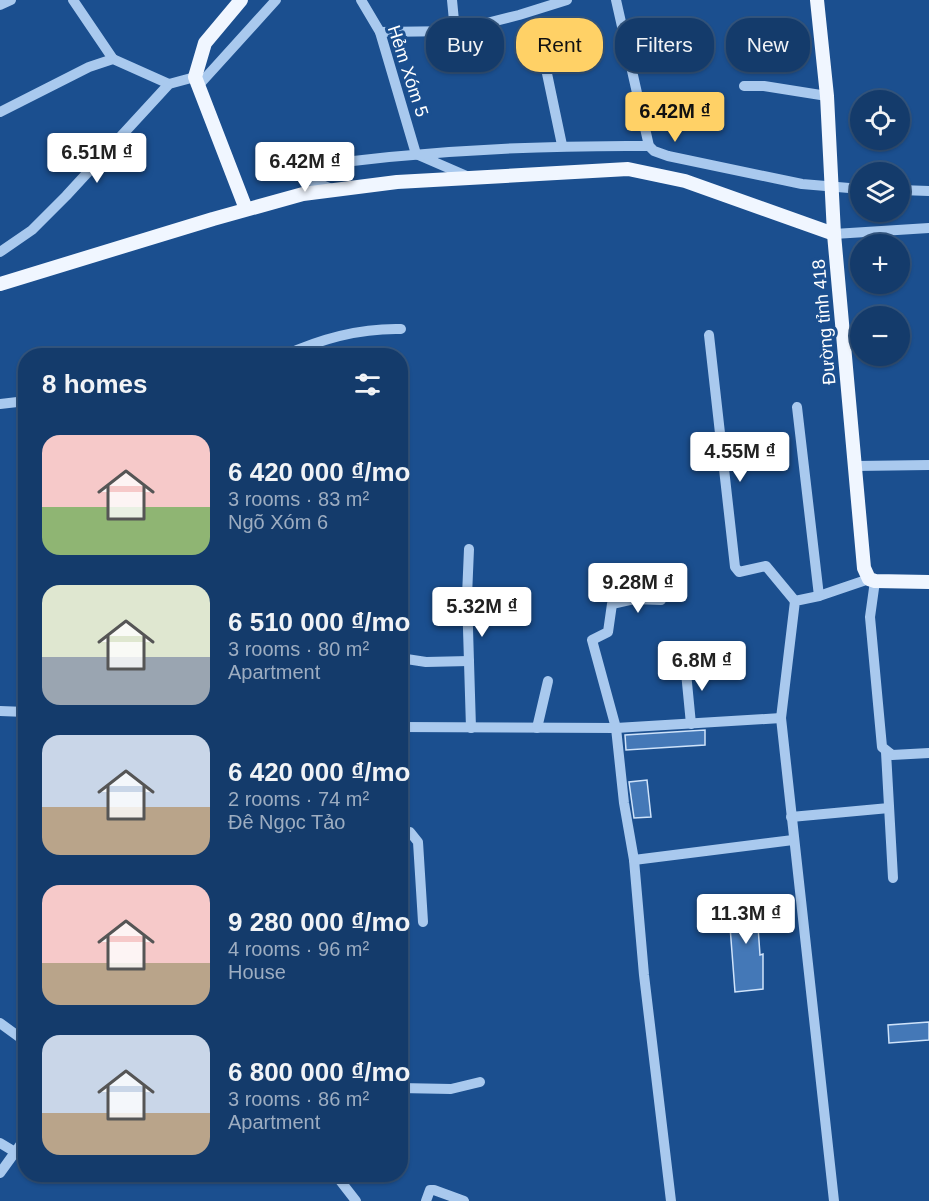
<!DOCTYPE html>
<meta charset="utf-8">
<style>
:root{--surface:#143b6b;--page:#214673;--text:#f1f3f6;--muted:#9dadc1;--line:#33557e;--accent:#ffd166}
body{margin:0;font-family:Arial,sans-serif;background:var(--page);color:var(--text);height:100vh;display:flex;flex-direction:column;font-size:22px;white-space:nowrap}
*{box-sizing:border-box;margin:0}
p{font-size:20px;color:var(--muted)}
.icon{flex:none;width:33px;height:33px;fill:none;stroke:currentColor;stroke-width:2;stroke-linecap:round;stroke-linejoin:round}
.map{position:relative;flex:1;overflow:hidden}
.side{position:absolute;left:18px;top:348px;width:390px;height:834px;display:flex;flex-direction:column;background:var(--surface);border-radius:24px;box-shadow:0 2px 4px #0004,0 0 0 2px var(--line)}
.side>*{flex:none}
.hud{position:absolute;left:426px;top:18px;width:412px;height:54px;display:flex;gap:12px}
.fabs{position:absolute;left:850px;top:90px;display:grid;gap:12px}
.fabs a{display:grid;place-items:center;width:60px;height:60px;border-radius:50%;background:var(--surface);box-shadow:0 2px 4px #0004,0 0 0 2px var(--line);font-size:30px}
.price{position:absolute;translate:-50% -51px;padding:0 14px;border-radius:6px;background:#fff;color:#222;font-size:20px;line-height:39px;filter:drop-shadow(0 2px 3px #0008)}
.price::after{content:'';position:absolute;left:50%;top:36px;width:18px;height:14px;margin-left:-9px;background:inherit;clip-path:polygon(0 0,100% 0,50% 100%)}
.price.on{background:var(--accent);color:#111}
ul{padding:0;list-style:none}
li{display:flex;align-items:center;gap:18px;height:150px;padding:0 24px}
li span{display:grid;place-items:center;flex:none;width:168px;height:120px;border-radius:18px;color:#555}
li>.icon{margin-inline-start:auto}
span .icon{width:72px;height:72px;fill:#fffc;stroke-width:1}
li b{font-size:26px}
h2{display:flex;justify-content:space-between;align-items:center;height:72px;padding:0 24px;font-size:26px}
.chip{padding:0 21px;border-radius:24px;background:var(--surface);box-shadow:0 2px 4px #0004,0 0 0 2px var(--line);font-size:21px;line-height:54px}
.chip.on{background:var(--accent);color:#111}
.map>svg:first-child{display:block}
.building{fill:#4478b7;stroke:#cfe3fa;stroke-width:1.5}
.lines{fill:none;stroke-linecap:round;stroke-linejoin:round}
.minor{stroke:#a9c9ee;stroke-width:10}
.major{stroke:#f0f6ff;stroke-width:14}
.labels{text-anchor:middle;stroke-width:6;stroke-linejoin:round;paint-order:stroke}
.street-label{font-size:18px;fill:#fff;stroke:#1b4f8f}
</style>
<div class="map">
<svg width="929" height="1201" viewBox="0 0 929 1201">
<rect width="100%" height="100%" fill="#1b4f8f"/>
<g class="building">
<polygon points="705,730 705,745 626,750 625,735"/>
<polygon points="647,780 651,817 634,818 629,782"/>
<polygon points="756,898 760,955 763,954 763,989 735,992 728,900"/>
<polygon points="929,1022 929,1040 889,1043 888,1025"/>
</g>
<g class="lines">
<g class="minor">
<polyline points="73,0 113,59"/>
<polyline points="361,0 380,32 416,154 469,177"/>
<polyline points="452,0 455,31"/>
<polyline points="616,0 649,146 654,151 668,156 802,184 861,189"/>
<polyline points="0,5 11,0"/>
<polyline points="380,32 455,31 519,15 567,0"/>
<polyline points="545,64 562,145"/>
<polyline points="198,86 276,0"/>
<polyline points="744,86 764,86 827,96"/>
<polyline points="0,112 89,67 113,59 169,84"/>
<path d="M284,170C405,152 527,145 649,146"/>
<polyline points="285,170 334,190"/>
<polyline points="900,190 929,191"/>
<polyline points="834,234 929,228"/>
<polyline points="0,252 32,230 66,196 169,84 195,77"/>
<polyline points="709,335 735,567 739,572 766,566 795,601"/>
<path d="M283,356C320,339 361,328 401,329"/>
<polyline points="0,404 26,401"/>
<polyline points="797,407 819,596"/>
<polyline points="856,466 929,465"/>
<polyline points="469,549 467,596 471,728"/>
<polyline points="875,581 870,617 882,747 892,755 929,753"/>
<polyline points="661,600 634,599 612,604 608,632 592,640 616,728 624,803 634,860 644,975 671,1201"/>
<polyline points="400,658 426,662 469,661"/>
<polyline points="685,662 691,724"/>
<polyline points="0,711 26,712"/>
<polyline points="400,727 616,728 781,718"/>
<polyline points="537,728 548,681"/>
<polyline points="886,752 893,878"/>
<polyline points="791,817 889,808"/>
<polyline points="400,832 410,832 418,842 423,922"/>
<polyline points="634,860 793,840"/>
<polyline points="0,1023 26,1042"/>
<polyline points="400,1088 451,1089 480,1082"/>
<polyline points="0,1143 15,1152"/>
<polyline points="0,1173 26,1137"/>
<polyline points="335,1174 356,1201"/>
<polyline points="426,1201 430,1190 434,1190 464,1201"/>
<polyline points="834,1201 781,718 795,601 819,596 869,579"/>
</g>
<g class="major">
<polyline points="241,0 205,43 195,77 246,209"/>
<polyline points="817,0 827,96 834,234 864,568 869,579 875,581 929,582"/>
<polyline points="0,284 213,219 303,194 397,182 628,169 685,181 834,234"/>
</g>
</g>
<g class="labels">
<g class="street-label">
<text transform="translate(408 71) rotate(72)" y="6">Hẻm Xóm 5</text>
<text transform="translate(824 322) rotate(-95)" y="6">Đường tỉnh 418</text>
</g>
</g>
</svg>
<div class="fabs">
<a><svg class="icon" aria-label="locate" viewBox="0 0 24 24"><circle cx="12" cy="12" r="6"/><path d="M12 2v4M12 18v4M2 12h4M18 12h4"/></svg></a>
<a><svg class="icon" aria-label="layers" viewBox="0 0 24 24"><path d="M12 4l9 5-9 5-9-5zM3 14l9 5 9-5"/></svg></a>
<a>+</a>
<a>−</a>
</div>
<b class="price on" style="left:675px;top:143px">6.42M ₫</b>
<b class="price" style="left:97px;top:184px">6.51M ₫</b>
<b class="price" style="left:305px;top:193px">6.42M ₫</b>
<b class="price" style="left:740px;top:483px">4.55M ₫</b>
<b class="price" style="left:638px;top:614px">9.28M ₫</b>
<b class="price" style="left:482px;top:638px">5.32M ₫</b>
<b class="price" style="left:702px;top:692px">6.8M ₫</b>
<b class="price" style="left:746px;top:945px">11.3M ₫</b>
<div class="hud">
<a class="chip">Buy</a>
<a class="chip on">Rent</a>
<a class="chip">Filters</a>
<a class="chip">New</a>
</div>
<section class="side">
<h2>8 homes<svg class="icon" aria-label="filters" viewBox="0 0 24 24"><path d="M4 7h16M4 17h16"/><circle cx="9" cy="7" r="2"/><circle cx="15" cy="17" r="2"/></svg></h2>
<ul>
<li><span style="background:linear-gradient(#f6c9c9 60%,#8fb573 0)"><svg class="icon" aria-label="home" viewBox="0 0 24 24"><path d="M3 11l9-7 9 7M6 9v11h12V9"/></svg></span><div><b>6 420 000 ₫/mo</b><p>3 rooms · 83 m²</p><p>Ngõ Xóm 6</p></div></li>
<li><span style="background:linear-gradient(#dfe7d0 60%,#9aa5b1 0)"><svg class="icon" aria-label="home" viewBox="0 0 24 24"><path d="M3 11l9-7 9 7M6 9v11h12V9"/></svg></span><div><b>6 510 000 ₫/mo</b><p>3 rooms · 80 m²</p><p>Apartment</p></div></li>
<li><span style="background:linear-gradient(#c9d6e8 60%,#b9a48a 0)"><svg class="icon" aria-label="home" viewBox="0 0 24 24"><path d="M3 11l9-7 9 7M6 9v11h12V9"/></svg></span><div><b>6 420 000 ₫/mo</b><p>2 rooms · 74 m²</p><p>Đê Ngọc Tảo</p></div></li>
<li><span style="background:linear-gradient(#f6c9c9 65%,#b9a48a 0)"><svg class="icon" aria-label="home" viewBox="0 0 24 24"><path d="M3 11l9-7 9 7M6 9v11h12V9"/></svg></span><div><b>9 280 000 ₫/mo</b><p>4 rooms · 96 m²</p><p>House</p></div></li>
<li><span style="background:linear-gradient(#c9d6e8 65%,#b9a48a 0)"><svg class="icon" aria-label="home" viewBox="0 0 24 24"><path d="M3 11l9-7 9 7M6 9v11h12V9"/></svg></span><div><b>6 800 000 ₫/mo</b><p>3 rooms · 86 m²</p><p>Apartment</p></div></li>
</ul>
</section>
</div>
